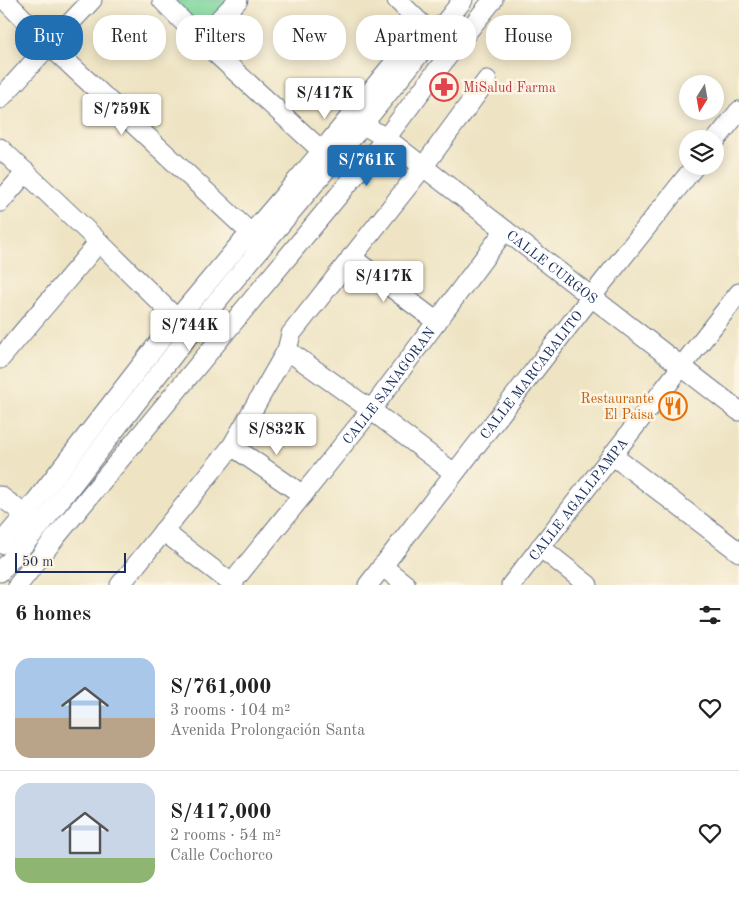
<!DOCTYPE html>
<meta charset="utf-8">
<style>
:root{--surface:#fff;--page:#f2f2f2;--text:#222;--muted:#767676;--line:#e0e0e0;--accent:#1f6fb2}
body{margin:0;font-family:"Old Standard TT",serif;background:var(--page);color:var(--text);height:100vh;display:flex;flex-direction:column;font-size:19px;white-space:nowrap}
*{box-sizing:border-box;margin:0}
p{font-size:16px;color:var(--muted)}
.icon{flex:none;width:28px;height:28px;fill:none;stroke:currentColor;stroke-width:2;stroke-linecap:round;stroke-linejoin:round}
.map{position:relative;height:585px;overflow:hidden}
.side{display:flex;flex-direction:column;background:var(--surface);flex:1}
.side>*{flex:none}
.banner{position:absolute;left:15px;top:15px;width:710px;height:45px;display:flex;gap:10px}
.needle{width:32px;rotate:191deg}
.tools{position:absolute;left:679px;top:75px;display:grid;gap:10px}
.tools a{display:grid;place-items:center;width:45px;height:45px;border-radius:50%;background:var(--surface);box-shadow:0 2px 12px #0003;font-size:25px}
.scale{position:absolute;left:15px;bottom:12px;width:111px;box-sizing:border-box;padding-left:5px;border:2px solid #1b2f5e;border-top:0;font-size:14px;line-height:18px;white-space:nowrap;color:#1b2f5e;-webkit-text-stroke:4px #fcf5e5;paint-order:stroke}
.price{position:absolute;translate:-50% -42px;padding:0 11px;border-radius:5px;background:#fff;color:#222;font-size:16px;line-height:32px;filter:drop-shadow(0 1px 2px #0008)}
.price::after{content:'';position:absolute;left:50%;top:30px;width:15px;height:11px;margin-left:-8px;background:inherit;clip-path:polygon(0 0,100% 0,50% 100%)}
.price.on{background:var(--accent);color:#fff}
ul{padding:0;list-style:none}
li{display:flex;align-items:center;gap:15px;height:125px;padding:0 15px}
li+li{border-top:1px solid var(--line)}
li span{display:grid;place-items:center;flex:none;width:140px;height:100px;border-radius:15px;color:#555}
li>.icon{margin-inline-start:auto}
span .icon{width:60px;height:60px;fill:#fffc;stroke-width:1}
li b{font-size:21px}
h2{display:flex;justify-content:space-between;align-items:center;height:60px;padding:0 15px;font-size:21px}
.pill{padding:0 18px;border-radius:20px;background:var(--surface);box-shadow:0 2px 12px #0003;font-size:18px;line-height:45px}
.pill.on{background:var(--accent);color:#fff}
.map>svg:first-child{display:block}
.green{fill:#7ed89e;stroke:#4c847e}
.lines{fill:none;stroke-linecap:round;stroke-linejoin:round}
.minor-casing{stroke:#656e82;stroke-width:21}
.minor{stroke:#fff;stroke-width:19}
.labels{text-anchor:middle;stroke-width:5;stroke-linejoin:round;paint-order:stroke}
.health-label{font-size:14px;fill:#be3a42;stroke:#fcf5e5;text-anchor:start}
.street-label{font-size:14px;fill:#1b2f5e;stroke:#fcf5e5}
.food-label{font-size:14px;fill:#c56008;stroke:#fcf5e5;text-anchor:end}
</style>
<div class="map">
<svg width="739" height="585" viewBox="0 0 739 585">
<rect width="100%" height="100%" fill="#fcf5e5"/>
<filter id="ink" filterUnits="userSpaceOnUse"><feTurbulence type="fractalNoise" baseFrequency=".02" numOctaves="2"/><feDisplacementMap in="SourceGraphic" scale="10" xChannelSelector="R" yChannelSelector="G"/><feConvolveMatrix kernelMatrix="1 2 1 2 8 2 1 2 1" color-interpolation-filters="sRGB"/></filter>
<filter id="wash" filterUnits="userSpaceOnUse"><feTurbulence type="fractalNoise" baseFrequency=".0096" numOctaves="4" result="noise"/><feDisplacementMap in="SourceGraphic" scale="20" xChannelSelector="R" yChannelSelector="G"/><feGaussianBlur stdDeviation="1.12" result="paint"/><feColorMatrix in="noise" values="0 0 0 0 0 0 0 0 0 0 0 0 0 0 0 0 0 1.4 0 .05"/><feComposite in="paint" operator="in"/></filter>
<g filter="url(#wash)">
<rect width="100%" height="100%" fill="#eee4c4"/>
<polygon class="green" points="162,0 238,0 200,39"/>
</g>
<g filter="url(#ink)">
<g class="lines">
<defs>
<g id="minor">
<polyline points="5,0 49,45 260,242"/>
<polyline points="162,0 200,39 322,151 331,157"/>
<polyline points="397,0 432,34"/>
<polyline points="200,39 238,0"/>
<polyline points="0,99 49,45 92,0"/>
<path id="s1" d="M362,124L386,138L739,411"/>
<polyline points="715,141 739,111"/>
<polyline points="0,148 99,242 177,319 187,327"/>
<polyline points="0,202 26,172"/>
<polyline points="351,257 437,322"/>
<polyline points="287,350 371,410 454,473"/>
<polyline points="0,359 99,242"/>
<polyline points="232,446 303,495"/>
<polyline points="612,455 739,552"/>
<polyline points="0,496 35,522"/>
<polyline points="163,531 234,585"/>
<polyline points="0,544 25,515 177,319 239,245 251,234 322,151 424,26"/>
<polyline points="540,547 588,585"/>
<polyline points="382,566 406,585"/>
<polyline points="0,572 40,526 192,331 335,159 463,0"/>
<path id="s2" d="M232,583L371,410L505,230"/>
<polyline points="18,585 55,538 386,138 451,52 493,0"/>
<polyline points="120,585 232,446 287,350 291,334 423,167 487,80"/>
<path id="s3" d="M368,585L592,296L695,166"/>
<path id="s4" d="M511,585L739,293"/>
</g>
</defs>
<use href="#minor" class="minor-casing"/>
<use href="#minor" class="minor"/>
</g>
</g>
<defs>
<symbol id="pharmacy-ring" viewBox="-11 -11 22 22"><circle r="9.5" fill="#fcf5e5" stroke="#e0444e" stroke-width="1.5"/><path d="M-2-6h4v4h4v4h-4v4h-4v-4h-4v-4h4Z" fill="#e0444e"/></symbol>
<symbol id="restaurant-ring" viewBox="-11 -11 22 22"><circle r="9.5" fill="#fcf5e5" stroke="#e8710a" stroke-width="1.5"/><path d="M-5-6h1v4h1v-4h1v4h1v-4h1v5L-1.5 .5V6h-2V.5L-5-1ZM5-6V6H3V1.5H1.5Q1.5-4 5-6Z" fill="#e8710a"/></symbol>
</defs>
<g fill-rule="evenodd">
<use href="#pharmacy-ring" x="428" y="71" width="32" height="32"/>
<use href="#restaurant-ring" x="657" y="390" width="32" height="32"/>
</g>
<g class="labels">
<g class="health-label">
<text x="463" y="92">MiSalud Farma</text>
</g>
<g class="street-label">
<text dy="5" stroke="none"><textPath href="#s1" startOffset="238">CALLE CURGOS</textPath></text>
<text dy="5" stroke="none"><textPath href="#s3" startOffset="266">CALLE MARCABALITO</textPath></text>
<text dy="5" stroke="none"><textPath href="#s2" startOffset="252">CALLE SANAGORAN</textPath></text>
<text dy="5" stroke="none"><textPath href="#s4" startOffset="109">CALLE AGALLPAMPA</textPath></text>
</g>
<g class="food-label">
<text x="654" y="403">Restaurante<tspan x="654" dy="16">El Paisa</tspan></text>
</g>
</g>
</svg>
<div class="tools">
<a><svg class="needle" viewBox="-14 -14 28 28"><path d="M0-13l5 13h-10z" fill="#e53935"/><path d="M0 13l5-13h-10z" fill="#767676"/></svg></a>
<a><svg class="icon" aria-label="layers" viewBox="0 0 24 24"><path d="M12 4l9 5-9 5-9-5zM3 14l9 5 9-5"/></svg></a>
</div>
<div class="scale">50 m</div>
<b class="price" style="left:325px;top:120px">S/417K</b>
<b class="price" style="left:122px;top:136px">S/759K</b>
<b class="price on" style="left:367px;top:187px">S/761K</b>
<b class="price" style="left:384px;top:303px">S/417K</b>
<b class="price" style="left:190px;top:352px">S/744K</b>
<b class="price" style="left:277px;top:456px">S/832K</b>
<div class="banner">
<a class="pill on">Buy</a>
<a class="pill">Rent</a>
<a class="pill">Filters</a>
<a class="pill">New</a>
<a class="pill">Apartment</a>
<a class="pill">House</a>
</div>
</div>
<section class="side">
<h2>6 homes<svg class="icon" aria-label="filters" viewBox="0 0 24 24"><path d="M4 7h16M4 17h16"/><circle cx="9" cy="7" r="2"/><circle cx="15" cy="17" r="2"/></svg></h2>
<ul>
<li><span style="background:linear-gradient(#a9c7e8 60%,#b9a48a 0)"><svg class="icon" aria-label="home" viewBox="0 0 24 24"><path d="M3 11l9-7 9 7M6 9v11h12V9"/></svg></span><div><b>S/761,000</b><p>3 rooms · 104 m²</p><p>Avenida Prolongación Santa</p></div><svg class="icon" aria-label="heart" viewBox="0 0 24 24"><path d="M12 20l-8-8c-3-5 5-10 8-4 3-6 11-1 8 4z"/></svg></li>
<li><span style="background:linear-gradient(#c9d6e8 75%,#8fb573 0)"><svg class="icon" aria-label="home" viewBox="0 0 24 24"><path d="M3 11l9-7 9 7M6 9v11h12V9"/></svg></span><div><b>S/417,000</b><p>2 rooms · 54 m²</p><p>Calle Cochorco</p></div><svg class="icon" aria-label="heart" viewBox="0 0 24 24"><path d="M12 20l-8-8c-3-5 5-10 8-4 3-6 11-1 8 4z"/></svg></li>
</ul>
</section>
